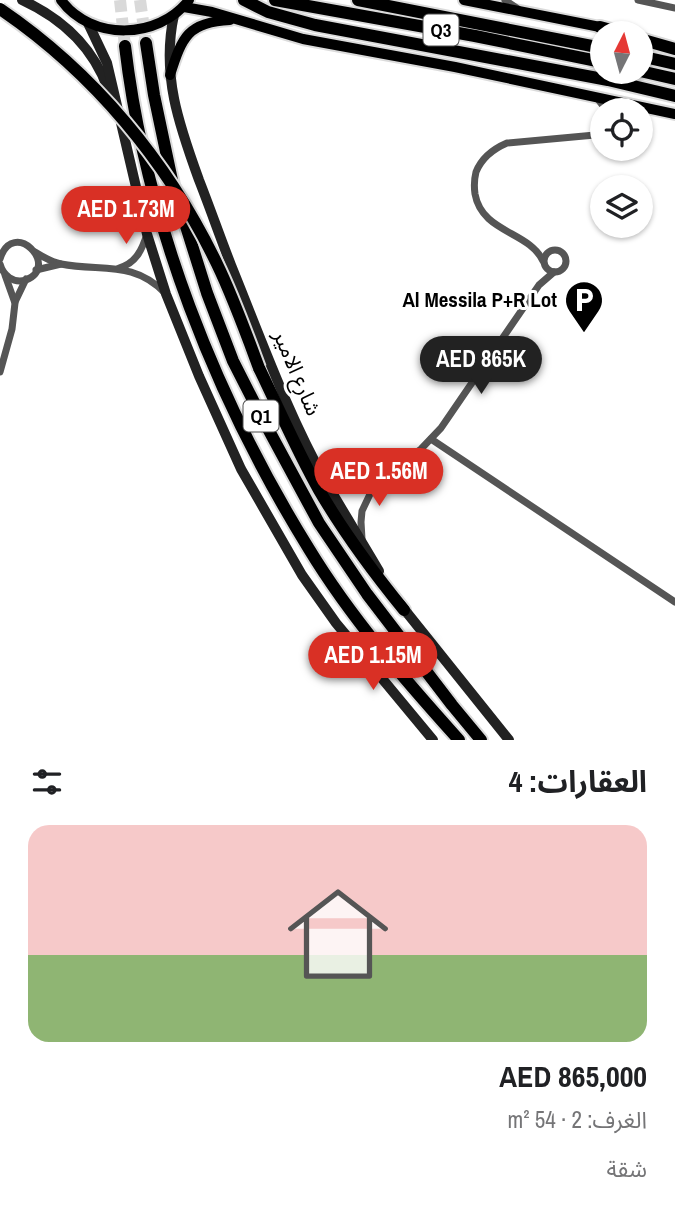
<!DOCTYPE html>
<html lang="ar">
<meta charset="utf-8">
<style>
:root{--surface:#fff;--page:#f2f2f2;--text:#202124;--muted:#757577;--line:#e0e0e0;--accent:#d93025}
body{margin:0;font-family:"Archivo Narrow","Noto Sans Arabic",sans-serif;background:var(--page);color:var(--text);direction:rtl;height:100vh;display:flex;flex-direction:column;font-size:26px;white-space:nowrap}
*{box-sizing:border-box;margin:0}
p{font-size:23px;color:var(--muted)}
.icon{flex:none;width:38px;height:38px;fill:none;stroke:currentColor;stroke-width:2;stroke-linecap:round;stroke-linejoin:round}
.map{position:relative;height:740px;overflow:hidden;direction:ltr}
.panel{display:flex;flex-direction:column;background:var(--surface);flex:1}
.panel>*{flex:none}
.needle{width:46px;rotate:6deg}
.tools{position:absolute;left:590px;top:21px;display:grid;gap:14px}
.tools a{display:grid;place-items:center;width:63px;height:63px;border-radius:50%;background:var(--surface);box-shadow:0 2px 5px #0004;font-size:35px}
.price{position:absolute;translate:-50% -60px;padding:0 16px;border-radius:24px;background:var(--accent);color:#fff;font-size:23px;line-height:46px;filter:drop-shadow(0 2px 4px #0008)}
.price::after{content:'';position:absolute;left:50%;top:42px;width:21px;height:16px;margin-left:-10px;background:inherit;clip-path:polygon(0 0,100% 0,50% 100%)}
.price.current{background:#222;color:#fff}
ul{padding:0;list-style:none}
li{display:grid;align-content:center;gap:14px;height:371px;padding:0 28px}
li+li{border-top:2px solid var(--line)}
li span{display:grid;place-items:center;height:217px;border-radius:21px;color:#555}
li>.icon{margin-inline-start:auto}
span .icon{width:126px;height:126px;fill:#fffc;stroke-width:1}
li b{font-size:30px}
h2{display:flex;justify-content:space-between;align-items:center;height:84px;padding:0 28px;font-size:30px}
.map>svg:first-child{display:block}
.lines{fill:none;stroke-linecap:round;stroke-linejoin:round}
.motorway-tunnel{stroke:#d9d9d9;stroke-width:12;stroke-dasharray:12 6;stroke-linecap:butt}
.primary-casing{stroke:#dbdbdb;stroke-width:14}
.trunk-casing{stroke:#dbdbdb;stroke-width:16}
.motorway-casing{stroke:#dbdbdb;stroke-width:16}
.minor{stroke:#555;stroke-width:7}
.secondary{stroke:#222;stroke-width:10}
.primary{stroke:#000;stroke-width:10}
.trunk{stroke:#000;stroke-width:12}
.motorway{stroke:#000;stroke-width:12}
.trunk-bridge-casing{stroke:#dbdbdb;stroke-width:16;stroke-linecap:butt}
.trunk-bridge{stroke:#000;stroke-width:12}
.labels{text-anchor:middle;stroke-width:6;stroke-linejoin:round;paint-order:stroke}
.shield{fill:#fff;stroke:#4c4c4c;stroke-width:2}
.shield-label{font-size:19px;font-weight:bold;fill:#000}
.poi-label{font-size:21px;font-weight:bold;fill:#000;stroke:#fff;text-anchor:end}
.street-label{font-size:21px;fill:#000;stroke:#fff}
</style>
<div class="map">
<svg width="675" height="740" viewBox="0 0 675 740">
<rect width="100%" height="100%" fill="#fff"/>
<g class="lines">
<g class="motorway-tunnel">
<polyline points="120,0 125,46"/>
<polyline points="140,0 146,43"/>
</g>
<defs>
<g id="primary">
<path d="M61,0C91,41 158,40 189,0"/>
<polyline points="464,0 600,27"/>
<polyline points="184,7 212,12 303,39 455,67 675,114"/>
<path d="M170,75C182,37 188,22 230,20"/>
</g>
<g id="trunk">
<polyline points="244,0 268,12 315,25 608,80 675,96"/>
<polyline points="275,0 475,36 602,62"/>
<polyline points="358,0 602,48"/>
<polyline points="600,27 622,33"/>
<polyline points="640,39 675,49"/>
<polyline points="640,56 675,64"/>
<polyline points="640,71 675,79"/>
<path d="M259,368C279,409 297,451 319,490C344,533 373,572 404,610"/>
</g>
<g id="motorway">
<polyline points="146,43 154,95 173,185 207,293 233,361 260,414 319,523 367,594 452,705 481,740"/>
<path d="M125,46C146,223 215,397 309,549C351,618 405,680 459,740"/>
</g>
</defs>
<use href="#primary" class="primary-casing"/>
<use href="#trunk" class="trunk-casing"/>
<use href="#motorway" class="motorway-casing"/>
<g class="minor">
<polyline points="505,0 518,9"/>
<polyline points="638,0 675,8"/>
<polyline points="619,30 636,33"/>
<polyline points="597,98 606,110"/>
<circle cx="555" cy="261" r="11"/>
<path d="M35,252C43,257 52,262 61,264C101,272 133,260 165,293"/>
<path d="M0,259C13,217 61,266 26,280C13,284 3,275 0,264"/>
<path d="M543,261C529,231 482,233 475,194C474,187 474,180 476,172C482,157 493,149 507,143L595,135L602,131"/>
<path d="M119,268C136,263 142,250 147,234"/>
<polyline points="36,270 61,264"/>
<polyline points="15,302 26,279"/>
<polyline points="0,372 12,329 15,303 5,275"/>
<polyline points="431,439 675,602"/>
<path d="M327,483C354,488 359,485 384,475"/>
<polyline points="362,539 361,522 362,511 371,492 388,473 421,449 441,428 539,285 554,272"/>
</g>
<g class="secondary">
<path d="M22,0C61,18 93,47 108,89"/>
<path d="M174,15C161,74 179,125 199,180C210,208 220,237 231,265C261,339 288,415 327,484C344,513 362,542 379,571"/>
<polyline points="88,23 107,63 147,234 166,294 199,376 241,469 302,575 336,623 433,740"/>
<polyline points="400,604 509,740"/>
</g>
<use href="#primary" class="primary"/>
<use href="#trunk" class="trunk"/>
<use href="#motorway" class="motorway"/>
<defs>
<path id="trunk-bridge" d="M0,9C93,72 168,162 217,264C233,297 246,333 259,368"/>
</defs>
<use href="#trunk-bridge" class="trunk-bridge-casing"/>
<use href="#trunk-bridge" class="trunk-bridge"/>
</g>
<defs>
<symbol id="parking-pin" viewBox="-11 -11 22 30"><path d="M0 17L-7.5 6A9.5 9.5 0 1 1 7.5 6Z" fill="#000" stroke="#fff"/><path d="M-3.5-5.5H1a3.5 3.5 0 0 1 0 7H-1V5.5H-3.5ZM-1-3.4V-.6H.8a1.4 1.4 0 0 0 0-2.8Z" fill="#fff"/></symbol>
</defs>
<g fill-rule="evenodd">
<use href="#parking-pin" x="562" y="278" width="44" height="60"/>
</g>
<g class="labels">
<g class="shield">
<rect x="423.5" y="14.5" width="35" height="31" rx="5"/>
<rect x="243.5" y="400.5" width="35" height="31" rx="5"/>
</g>
<g class="shield-label">
<text x="441" y="37">Q3</text>
<text x="261" y="423">Q1</text>
</g>
<g class="poi-label">
<text x="557" y="307">Al Messila P+R Lot</text>
</g>
<g class="street-label">
<text transform="translate(297 373) rotate(67)" y="7">شارع الامير</text>
</g>
</g>
</svg>
<div class="tools">
<a><svg class="needle" viewBox="-14 -14 28 28"><path d="M0-13l5 13h-10z" fill="#e53935"/><path d="M0 13l5-13h-10z" fill="#757577"/></svg></a>
<a><svg class="icon" aria-label="locate" viewBox="0 0 24 24"><circle cx="12" cy="12" r="6"/><path d="M12 2v4M12 18v4M2 12h4M18 12h4"/></svg></a>
<a><svg class="icon" aria-label="layers" viewBox="0 0 24 24"><path d="M12 4l9 5-9 5-9-5zM3 14l9 5 9-5"/></svg></a>
</div>
<b class="price" style="left:126px;top:246px">AED 1.73M</b>
<b class="price current" style="left:481px;top:396px">AED 865K</b>
<b class="price" style="left:379px;top:508px">AED 1.56M</b>
<b class="price" style="left:373px;top:692px">AED 1.15M</b>
</div>
<section class="panel">
<h2>العقارات: 4<svg class="icon" aria-label="filters" viewBox="0 0 24 24"><path d="M4 7h16M4 17h16"/><circle cx="9" cy="7" r="2"/><circle cx="15" cy="17" r="2"/></svg></h2>
<ul>
<li><span style="background:linear-gradient(#f6c9c9 60%,#8fb573 0)"><svg class="icon" aria-label="home" viewBox="0 0 24 24"><path d="M3 11l9-7 9 7M6 9v11h12V9"/></svg></span><div><b>AED 865,000</b><p>الغرف: 2 · 54 m²</p><p>شقة</p></div></li>
</ul>
</section>
